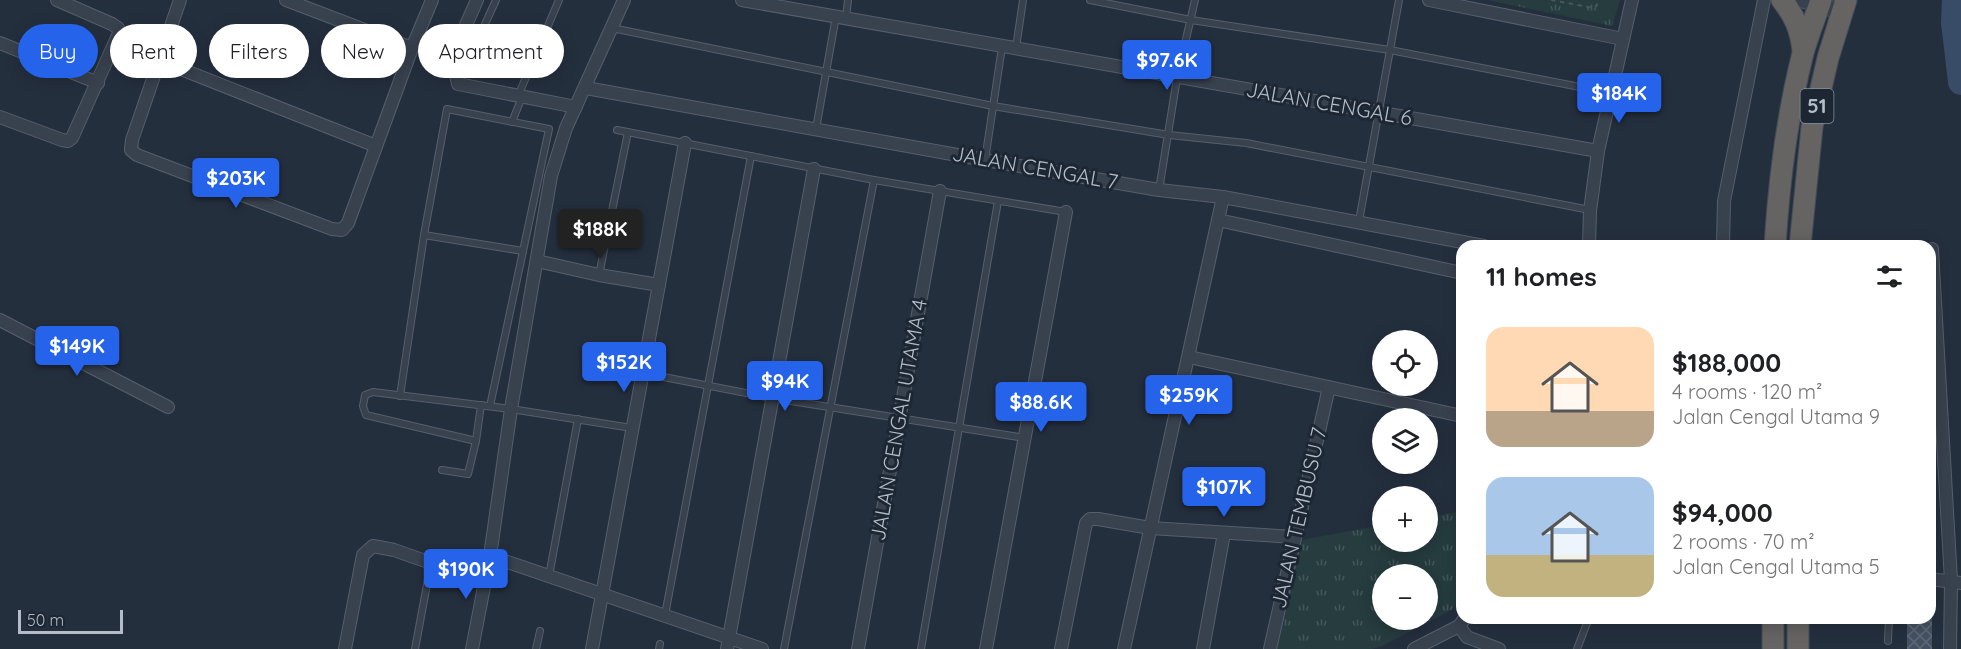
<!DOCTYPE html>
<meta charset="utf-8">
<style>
:root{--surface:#fff;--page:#f2f2f2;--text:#202124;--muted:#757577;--accent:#2563eb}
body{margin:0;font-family:Quicksand,sans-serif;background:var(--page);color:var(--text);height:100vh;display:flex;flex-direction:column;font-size:22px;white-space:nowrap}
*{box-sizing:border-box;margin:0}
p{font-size:20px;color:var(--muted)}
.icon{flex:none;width:33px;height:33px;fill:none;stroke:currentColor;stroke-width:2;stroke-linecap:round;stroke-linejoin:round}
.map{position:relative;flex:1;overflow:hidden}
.sheet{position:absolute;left:1456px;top:240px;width:480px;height:384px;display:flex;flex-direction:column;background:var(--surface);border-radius:18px;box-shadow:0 3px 15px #0003}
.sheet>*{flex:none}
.guide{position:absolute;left:18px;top:24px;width:570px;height:54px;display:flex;gap:12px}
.tools{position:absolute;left:1372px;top:330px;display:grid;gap:12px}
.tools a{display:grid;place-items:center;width:66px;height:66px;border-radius:50%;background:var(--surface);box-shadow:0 3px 15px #0003;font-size:30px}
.scale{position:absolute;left:18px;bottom:15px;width:105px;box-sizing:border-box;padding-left:6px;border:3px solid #b4bcc9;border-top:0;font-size:16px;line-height:21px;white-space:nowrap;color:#b4bcc9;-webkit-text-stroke:4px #1d2633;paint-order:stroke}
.price{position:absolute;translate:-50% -51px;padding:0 14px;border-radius:6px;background:var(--accent);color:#fff;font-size:20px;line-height:39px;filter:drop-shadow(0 2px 3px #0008)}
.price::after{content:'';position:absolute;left:50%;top:36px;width:18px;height:14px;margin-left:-9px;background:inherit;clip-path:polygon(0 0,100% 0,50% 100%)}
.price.on{background:#222;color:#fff}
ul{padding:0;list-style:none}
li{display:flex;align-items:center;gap:18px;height:150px;padding:0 30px}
li span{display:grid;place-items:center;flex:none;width:168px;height:120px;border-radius:18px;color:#555}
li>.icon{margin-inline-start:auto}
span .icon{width:72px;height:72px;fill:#fffc;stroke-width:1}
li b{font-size:26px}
h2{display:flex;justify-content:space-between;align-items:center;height:72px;padding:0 30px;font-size:26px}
.chip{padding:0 21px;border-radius:27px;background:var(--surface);box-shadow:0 3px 15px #0003;font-size:21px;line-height:54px}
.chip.on{background:var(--accent);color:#fff}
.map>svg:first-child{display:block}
.grass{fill:url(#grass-tufts);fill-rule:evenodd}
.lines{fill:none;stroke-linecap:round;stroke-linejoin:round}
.river{stroke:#394c67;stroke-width:26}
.building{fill:url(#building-cross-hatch)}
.service-casing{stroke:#565f6c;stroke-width:8}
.minor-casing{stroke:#565f6c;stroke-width:14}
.tertiary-casing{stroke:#565f6c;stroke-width:17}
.trunk-casing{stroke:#434c59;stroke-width:23}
.path{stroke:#44595c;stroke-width:2;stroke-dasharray:4.5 4.5;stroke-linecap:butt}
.service{stroke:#38414e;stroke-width:6}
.minor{stroke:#38414e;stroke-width:12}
.tertiary{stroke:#38414e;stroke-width:15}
.trunk{stroke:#656462;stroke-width:21}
.labels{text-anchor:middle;stroke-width:6;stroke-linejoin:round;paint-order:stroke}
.shield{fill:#1d2633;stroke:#878f9c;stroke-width:1.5}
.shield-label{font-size:20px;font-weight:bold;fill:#b4bcc9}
.street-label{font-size:21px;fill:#b4bcc9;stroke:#1d2633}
</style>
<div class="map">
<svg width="1961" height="649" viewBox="0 0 1961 649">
<defs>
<pattern id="grass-tufts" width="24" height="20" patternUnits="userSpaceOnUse" patternTransform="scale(1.5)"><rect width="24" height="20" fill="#263c3f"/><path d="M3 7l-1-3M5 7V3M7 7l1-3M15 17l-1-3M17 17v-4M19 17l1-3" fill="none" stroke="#435659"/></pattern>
<pattern id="building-cross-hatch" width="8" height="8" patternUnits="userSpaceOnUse" patternTransform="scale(1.5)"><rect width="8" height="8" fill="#455162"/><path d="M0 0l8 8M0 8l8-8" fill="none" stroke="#5d6877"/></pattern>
</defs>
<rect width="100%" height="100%" fill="#242f3e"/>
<g class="grass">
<polygon points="1487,0 1620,0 1612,26"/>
<path d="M1462,511V593L1453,609L1382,646L1372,649H1277L1302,540L1383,525V542H1428V517ZM1383,574H1428V620H1383Z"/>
</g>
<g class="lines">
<polyline class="river" points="1955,0 1954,22 1961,82"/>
</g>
<rect class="building" x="1907" y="618" width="25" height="31"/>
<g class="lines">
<defs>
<g id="service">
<polyline points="1090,0 1191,20 1390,50 1611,93"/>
<polyline points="846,18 848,0"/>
<polyline points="612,28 993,106 1169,135 1246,143 1590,210"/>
<polyline points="1016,48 1023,0"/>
<polyline points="459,81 496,0"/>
<polyline points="518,96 559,0"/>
<polyline points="512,122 522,97"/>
<polyline points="816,129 836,16"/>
<polyline points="617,130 874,180 1066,212"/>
<polyline points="985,160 1002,47"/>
<polyline points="1159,190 1177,78 1195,0"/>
<polyline points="1359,221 1399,0"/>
<polyline points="424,235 523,251"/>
<polyline points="599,275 628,132"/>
<polyline points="643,373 772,398 1025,438"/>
<polyline points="400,396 424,235 447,109 549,129 490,406"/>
<polyline points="476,441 366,415 363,406 365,395 373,392 511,409 632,428"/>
<polyline points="442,470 468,474 476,441 481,405"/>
<polyline points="549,576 578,419"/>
<polyline points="665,615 751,156"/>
<polyline points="1888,641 1889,618"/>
<polyline points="415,649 431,563"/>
<polyline points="536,649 540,631"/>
<polyline points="659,649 660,644"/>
<polyline points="784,649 874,180"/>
<polyline points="921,649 998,201"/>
<polyline points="1577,649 1589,618"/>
</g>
<g id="minor">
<polyline points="180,0 132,140 131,150 137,155 332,229 342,230 348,223 412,48 432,0"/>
<polyline points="286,0 412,48"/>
<polyline points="477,0 452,57 458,84 576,107"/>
<polyline points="742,0 1598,151"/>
<polyline points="1429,0 1623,39"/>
<polyline points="0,43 98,83"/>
<polyline points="158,60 376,146"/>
<polyline points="586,88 985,160 1159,190 1223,197 1484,246"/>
<polyline points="0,117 62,140 68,141 72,138 119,33 118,28 112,24 57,0"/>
<polyline points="1218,220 1462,273"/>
<polyline points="1589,246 1590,211 1598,151 1632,0"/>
<polyline points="1723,246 1724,201 1764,0"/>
<polyline points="1932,249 1951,581 1950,649"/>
<polyline points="537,261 599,275 659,285"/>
<polyline points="0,320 168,407"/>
<polyline points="1189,357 1462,416"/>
<polyline points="490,556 762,649"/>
<polyline points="1930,579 1961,583"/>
<polyline points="1459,626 1467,637 1499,649"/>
<polyline points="345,649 363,555 373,546 394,550 485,582"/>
<polyline points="472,649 490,556 511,409 551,176 566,128 624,0"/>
<polyline points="592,649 685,143"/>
<polyline points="727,649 814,169"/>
<polyline points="858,649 940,191"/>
<polyline points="986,649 1066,212"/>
<polyline points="1061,649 1086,523 1090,519 1098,519 1150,528 1295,537"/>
<polyline points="1124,649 1223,197"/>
<polyline points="1203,649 1224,533"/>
<polyline points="1270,649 1329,387"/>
<polyline points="1414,649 1459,626 1465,618"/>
</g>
<polyline id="tertiary" points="1803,0 1842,12"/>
<g id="trunk">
<path d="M1782,0C1795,16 1801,31 1803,51"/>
<path d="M1775,246C1779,181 1787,116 1803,53C1808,35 1815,18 1821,0"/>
<polyline points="1800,246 1812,127 1828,58 1846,0"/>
<polyline points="1773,618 1773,649"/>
<polyline points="1798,618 1798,649"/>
</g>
</defs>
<use href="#service" class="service-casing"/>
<use href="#minor" class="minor-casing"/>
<use href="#tertiary" class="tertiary-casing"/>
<use href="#trunk" class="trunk-casing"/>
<polyline class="path" points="1551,0 1594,8 1597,5 1598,0"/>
<use href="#service" class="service"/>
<use href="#minor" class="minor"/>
<use href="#tertiary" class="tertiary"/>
<use href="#trunk" class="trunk"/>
</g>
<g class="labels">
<rect class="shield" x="1800.5" y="89" width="33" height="34" rx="4.5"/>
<g class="shield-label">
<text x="1817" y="113">51</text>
</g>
<g class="street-label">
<text transform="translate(1329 104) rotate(10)" y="7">JALAN CENGAL 6</text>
<text transform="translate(1035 168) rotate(10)" y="7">JALAN CENGAL 7</text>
<text transform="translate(899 420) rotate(-80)" y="7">JALAN CENGAL UTAMA 4</text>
<text transform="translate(1299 518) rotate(-77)" y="7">JALAN TEMBUSU 7</text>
</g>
</g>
</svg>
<div class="tools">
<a><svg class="icon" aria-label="locate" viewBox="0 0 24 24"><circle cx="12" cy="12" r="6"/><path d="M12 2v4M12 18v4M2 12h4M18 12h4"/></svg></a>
<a><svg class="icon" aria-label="layers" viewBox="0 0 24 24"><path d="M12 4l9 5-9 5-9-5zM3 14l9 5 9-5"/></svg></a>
<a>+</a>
<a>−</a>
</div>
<div class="scale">50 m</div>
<b class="price" style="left:1167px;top:91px">$97.6K</b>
<b class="price" style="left:1619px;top:124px">$184K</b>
<b class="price" style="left:236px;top:209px">$203K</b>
<b class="price on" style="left:600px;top:260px">$188K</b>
<b class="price" style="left:77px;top:377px">$149K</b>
<b class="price" style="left:624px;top:393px">$152K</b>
<b class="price" style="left:785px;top:412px">$94K</b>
<b class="price" style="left:1189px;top:426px">$259K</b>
<b class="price" style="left:1041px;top:433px">$88.6K</b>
<b class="price" style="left:1224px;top:518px">$107K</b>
<b class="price" style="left:466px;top:600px">$190K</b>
<div class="guide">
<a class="chip on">Buy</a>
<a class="chip">Rent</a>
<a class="chip">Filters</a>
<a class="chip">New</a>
<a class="chip">Apartment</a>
</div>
<section class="sheet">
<h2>11 homes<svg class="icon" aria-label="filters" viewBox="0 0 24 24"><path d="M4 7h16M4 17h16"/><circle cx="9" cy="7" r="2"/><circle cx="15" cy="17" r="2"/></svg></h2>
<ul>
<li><span style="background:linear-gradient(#ffd9b3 70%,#b9a48a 0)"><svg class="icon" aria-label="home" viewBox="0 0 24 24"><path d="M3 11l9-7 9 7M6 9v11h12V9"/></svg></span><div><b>$188,000</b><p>4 rooms · 120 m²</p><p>Jalan Cengal Utama 9</p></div></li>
<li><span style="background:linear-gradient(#a9c7e8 65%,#c2b280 0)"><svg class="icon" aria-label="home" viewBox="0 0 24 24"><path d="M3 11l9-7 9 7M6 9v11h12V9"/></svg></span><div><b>$94,000</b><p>2 rooms · 70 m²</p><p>Jalan Cengal Utama 5</p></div></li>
</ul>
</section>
</div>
